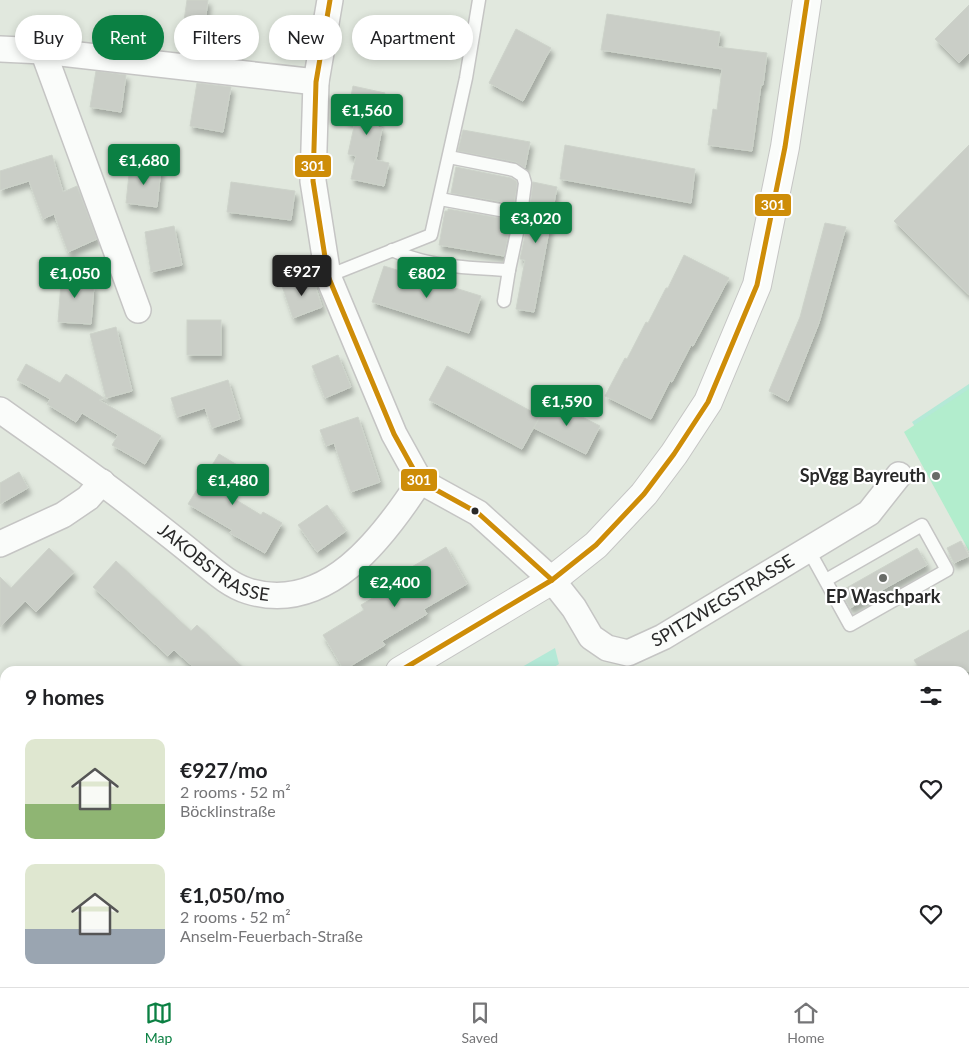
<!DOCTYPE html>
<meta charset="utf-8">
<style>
:root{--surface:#fff;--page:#f2f2f2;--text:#202124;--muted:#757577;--line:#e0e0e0;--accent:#0b8043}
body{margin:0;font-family:Lato,sans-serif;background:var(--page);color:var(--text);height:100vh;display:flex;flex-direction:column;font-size:19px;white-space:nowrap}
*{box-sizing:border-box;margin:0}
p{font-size:16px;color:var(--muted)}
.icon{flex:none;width:28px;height:28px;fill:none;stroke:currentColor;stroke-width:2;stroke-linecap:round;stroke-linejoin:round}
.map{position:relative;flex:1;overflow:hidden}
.side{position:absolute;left:0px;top:666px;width:970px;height:321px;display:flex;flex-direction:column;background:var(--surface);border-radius:15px 15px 0 0;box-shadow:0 2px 8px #0003}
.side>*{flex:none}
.hud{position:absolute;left:15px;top:15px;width:500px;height:45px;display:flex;gap:10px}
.price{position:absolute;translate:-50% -42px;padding:0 11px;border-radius:5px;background:var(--accent);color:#fff;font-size:16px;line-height:32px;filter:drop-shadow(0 1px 2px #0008)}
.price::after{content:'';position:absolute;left:50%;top:30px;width:15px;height:11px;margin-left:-8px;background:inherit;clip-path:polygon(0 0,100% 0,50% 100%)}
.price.selected{background:#222;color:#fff}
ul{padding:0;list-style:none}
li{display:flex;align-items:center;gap:15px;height:125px;padding:0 25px}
li span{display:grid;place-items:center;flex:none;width:140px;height:100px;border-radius:10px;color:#555}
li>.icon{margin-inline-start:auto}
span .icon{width:60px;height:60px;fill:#fffc;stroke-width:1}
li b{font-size:21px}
h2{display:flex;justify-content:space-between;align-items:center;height:60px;padding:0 25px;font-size:21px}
.tag{padding:0 18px;border-radius:22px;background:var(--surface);box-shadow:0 2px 8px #0003;font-size:18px;line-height:45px}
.tag.selected{background:var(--accent);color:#fff}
.tab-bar{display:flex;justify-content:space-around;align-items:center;height:70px;border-top:1px solid var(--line);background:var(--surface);font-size:14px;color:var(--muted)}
.tab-bar a{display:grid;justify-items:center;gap:2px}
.tab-bar .selected{color:var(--accent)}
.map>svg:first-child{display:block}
.green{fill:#b4e9d7}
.pitch{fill:#b2edcd}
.building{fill:#cacec7;stroke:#cdd3ca;filter:url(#shadow)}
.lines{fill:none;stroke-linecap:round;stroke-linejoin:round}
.lane-casing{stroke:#c5c5c4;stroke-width:15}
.street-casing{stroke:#c5c5c4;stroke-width:28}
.secondary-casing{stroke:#c5c5c4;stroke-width:30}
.lane{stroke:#fafcfa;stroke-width:12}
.street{stroke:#fafcfa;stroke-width:25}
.secondary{stroke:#fafcfa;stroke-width:28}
.bus-1-casing{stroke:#fff;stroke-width:9}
.bus-1{stroke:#ce8d08;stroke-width:5}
.poi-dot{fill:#696c68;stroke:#fff;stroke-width:2}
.bus-dot{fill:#292929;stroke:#fff;stroke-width:2}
.labels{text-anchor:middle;stroke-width:4.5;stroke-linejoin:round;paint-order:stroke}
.poi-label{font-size:18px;font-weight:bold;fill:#292929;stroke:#fff;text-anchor:end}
.street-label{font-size:18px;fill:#292929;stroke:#fff}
.line-badge{stroke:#fff;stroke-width:2}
.badge-label{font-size:14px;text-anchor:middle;font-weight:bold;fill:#fff}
</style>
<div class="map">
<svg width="969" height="987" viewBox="0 0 969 987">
<defs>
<filter id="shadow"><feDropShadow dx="3" dy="5.5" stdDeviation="2.5" flood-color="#0004"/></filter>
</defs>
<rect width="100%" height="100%" fill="#e1e8de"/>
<g class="green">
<polygon points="969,384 969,403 921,436 912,422"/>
<polygon points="555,648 559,664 548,671 515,671"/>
<polygon points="5,923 5,948 0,951 0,925"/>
<polygon points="5,969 5,982 43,983 35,987 0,987 0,972"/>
</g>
<g class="pitch">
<polygon points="969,389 969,551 904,432"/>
<polygon points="581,983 585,987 148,987 145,983"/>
</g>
<g class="building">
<polygon points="187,0 208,0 205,23 184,21"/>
<polygon points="969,5 969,53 959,63 935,39"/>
<polygon points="607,14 720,32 718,47 767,53 763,85 761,85 752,151 708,145 713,109 717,110 722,69 601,50"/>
<polygon points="516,29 551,48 523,101 489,83"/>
<polygon points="96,71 126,75 121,112 90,107"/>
<polygon points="197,83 231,87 223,132 190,126"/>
<polygon points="353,86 385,93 377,127 382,128 376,160 389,163 384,186 351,179 356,156 348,154 355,122 346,120"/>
<polygon points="463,130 530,142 525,168 516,162 458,151"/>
<polygon points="565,145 695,169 691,203 560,179"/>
<polygon points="969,145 969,295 894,221"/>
<polygon points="52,155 63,192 77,186 97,239 68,252 54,214 43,219 29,181 0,190 0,171"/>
<polygon points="130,164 161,168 157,207 126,203"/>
<polygon points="456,167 511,178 516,181 517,184 514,204 451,193"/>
<polygon points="231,182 295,191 291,220 227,212"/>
<polygon points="533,182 557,187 534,312 516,309 525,260 520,259 529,216"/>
<polygon points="448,209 511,220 504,256 439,245 445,211 448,211"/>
<polygon points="825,223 846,227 819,323 788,401 769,391 800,317"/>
<polygon points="174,226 182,265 151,272 145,232"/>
<polygon points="684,255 729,278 693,346 691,345 672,382 670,381 651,419 605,396 625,358 627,359 646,322 648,323 666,288 668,288"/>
<polygon points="384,266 481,296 469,333 372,302"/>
<polygon points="62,269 81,270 80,284 94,286 91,324 58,322"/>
<polygon points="312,276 322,307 293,318 282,286"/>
<rect x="187" y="320" width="34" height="35"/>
<polygon points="116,327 132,391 106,398 90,334"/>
<polygon points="338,355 351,387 325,398 312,366"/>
<polygon points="26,364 60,383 66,374 104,398 99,400 161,436 145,464 112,445 118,435 82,413 76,422 47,404 50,399 17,380"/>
<polygon points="447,366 540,416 522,449 429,400"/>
<polygon points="228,380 240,419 212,428 205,408 177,417 171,398"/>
<polygon points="549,400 600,426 586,454 534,428"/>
<polygon points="358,417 380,482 351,492 334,443 326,446 320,430"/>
<polygon points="219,454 244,469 228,495 261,515 263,512 282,523 265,553 230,533 232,530 188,504"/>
<polygon points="19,472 28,488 0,504 0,483"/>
<polygon points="327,505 346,531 317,552 298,525"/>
<polygon points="961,541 969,556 954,563 947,548"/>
<polygon points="446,547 467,584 424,609 427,614 382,641 385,645 344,670 323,635 364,610 361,605 406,578 403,572"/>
<polygon points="49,548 74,572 36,612 25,601 0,627 0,577 11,588"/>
<polygon points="917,548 927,565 850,608 841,591"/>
<polygon points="116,561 191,631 197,625 247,671 198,671 174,650 168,656 93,587"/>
<polygon points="969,630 969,671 921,671 914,660"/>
</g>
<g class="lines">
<defs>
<g id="lane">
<polyline points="440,199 521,214"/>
<path d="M392,250C428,267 469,268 509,270L521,214L525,183L523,176L514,170L449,157"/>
<polyline points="328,276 431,235 466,78 479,0"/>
<polyline points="504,301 509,270"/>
<polyline points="808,549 850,625 947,570 922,525 826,580"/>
</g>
<g id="street">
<path id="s1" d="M330,0L316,82L313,181L328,276L394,434L420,481L478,513L552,580L574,608L591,637L607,648L628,653L663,637L869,513L899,475"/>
<polyline points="0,49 43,51 316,82"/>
<polyline points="43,51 138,310"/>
<path id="s2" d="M0,410C49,445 98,478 144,515C162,529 180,543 198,558C213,570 229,585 248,591C326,615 383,538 420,481"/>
<polyline points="0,544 63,515 88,498 102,482"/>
<polyline points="727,982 733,987"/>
</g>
<g id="secondary">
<polyline points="400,671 552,580 596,545 644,494 674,454 708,402 757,285 785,147 807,0"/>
<polyline points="0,905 5,903"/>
</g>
</defs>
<use href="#lane" class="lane-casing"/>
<use href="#street" class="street-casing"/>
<use href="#secondary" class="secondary-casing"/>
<use href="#lane" class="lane"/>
<use href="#street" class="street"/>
<use href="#secondary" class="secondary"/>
<defs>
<g id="bus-1">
<polyline points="330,0 316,82 313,181 328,276 394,434 420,481 478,513 552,580"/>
<polyline points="400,671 552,580 596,545 644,494 674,454 708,402 757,285 785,147 807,0"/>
</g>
</defs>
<use href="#bus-1" class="bus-1-casing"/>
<use href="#bus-1" class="bus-1"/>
</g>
<g class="poi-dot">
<circle cx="936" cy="476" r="5"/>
<circle cx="883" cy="578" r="5"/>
</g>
<circle class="bus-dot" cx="475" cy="511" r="4.5"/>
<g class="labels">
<g class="poi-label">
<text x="926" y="482">SpVgg Bayreuth</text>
<text x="883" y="603" text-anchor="middle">EP Waschpark</text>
</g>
<g class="street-label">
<text dy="6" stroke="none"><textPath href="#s2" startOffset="264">JAKOBSTRASSE</textPath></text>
<text dy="6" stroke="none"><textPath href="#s1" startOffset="888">SPITZWEGSTRASSE</textPath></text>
</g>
</g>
<g class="line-badge">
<rect x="294" y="154" width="38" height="24" rx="5" fill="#ce8d08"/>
<rect x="754" y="193" width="38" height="24" rx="5" fill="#ce8d08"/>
<rect x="400" y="468" width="38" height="24" rx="5" fill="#ce8d08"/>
</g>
<g class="badge-label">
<text x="313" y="171">301</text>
<text x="773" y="210">301</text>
<text x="419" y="485">301</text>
</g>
</svg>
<b class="price" style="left:367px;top:136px">€1,560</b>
<b class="price" style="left:144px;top:186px">€1,680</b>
<b class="price" style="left:536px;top:244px">€3,020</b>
<b class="price selected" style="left:302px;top:297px">€927</b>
<b class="price" style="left:75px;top:299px">€1,050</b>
<b class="price" style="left:427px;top:299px">€802</b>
<b class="price" style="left:567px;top:427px">€1,590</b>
<b class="price" style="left:233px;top:506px">€1,480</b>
<b class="price" style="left:395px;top:608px">€2,400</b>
<div class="hud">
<a class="tag">Buy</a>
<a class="tag selected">Rent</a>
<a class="tag">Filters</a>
<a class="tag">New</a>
<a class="tag">Apartment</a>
</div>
<section class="side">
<h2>9 homes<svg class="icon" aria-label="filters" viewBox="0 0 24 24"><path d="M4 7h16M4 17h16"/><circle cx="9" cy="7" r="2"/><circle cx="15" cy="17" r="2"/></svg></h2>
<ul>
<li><span style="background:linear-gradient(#dfe7d0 65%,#8fb573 0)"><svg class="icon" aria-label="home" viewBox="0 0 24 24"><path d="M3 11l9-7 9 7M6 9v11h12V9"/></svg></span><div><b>€927/mo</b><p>2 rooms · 52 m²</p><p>Böcklinstraße</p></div><svg class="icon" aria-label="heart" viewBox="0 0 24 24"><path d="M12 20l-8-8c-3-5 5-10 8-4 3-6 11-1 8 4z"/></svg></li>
<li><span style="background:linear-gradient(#dfe7d0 65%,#9aa5b1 0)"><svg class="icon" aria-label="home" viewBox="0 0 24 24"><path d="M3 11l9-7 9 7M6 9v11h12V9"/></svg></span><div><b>€1,050/mo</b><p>2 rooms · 52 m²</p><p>Anselm-Feuerbach-Straße</p></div><svg class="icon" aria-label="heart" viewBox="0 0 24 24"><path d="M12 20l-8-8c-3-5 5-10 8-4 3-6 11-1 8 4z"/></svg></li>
</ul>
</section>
</div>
<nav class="tab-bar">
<a class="selected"><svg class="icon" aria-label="map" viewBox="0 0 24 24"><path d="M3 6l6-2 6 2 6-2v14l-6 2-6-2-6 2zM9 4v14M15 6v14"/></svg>Map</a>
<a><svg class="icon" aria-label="saved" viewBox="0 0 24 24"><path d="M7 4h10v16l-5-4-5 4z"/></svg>Saved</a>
<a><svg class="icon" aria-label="home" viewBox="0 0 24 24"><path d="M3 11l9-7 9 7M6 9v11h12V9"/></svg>Home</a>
</nav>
